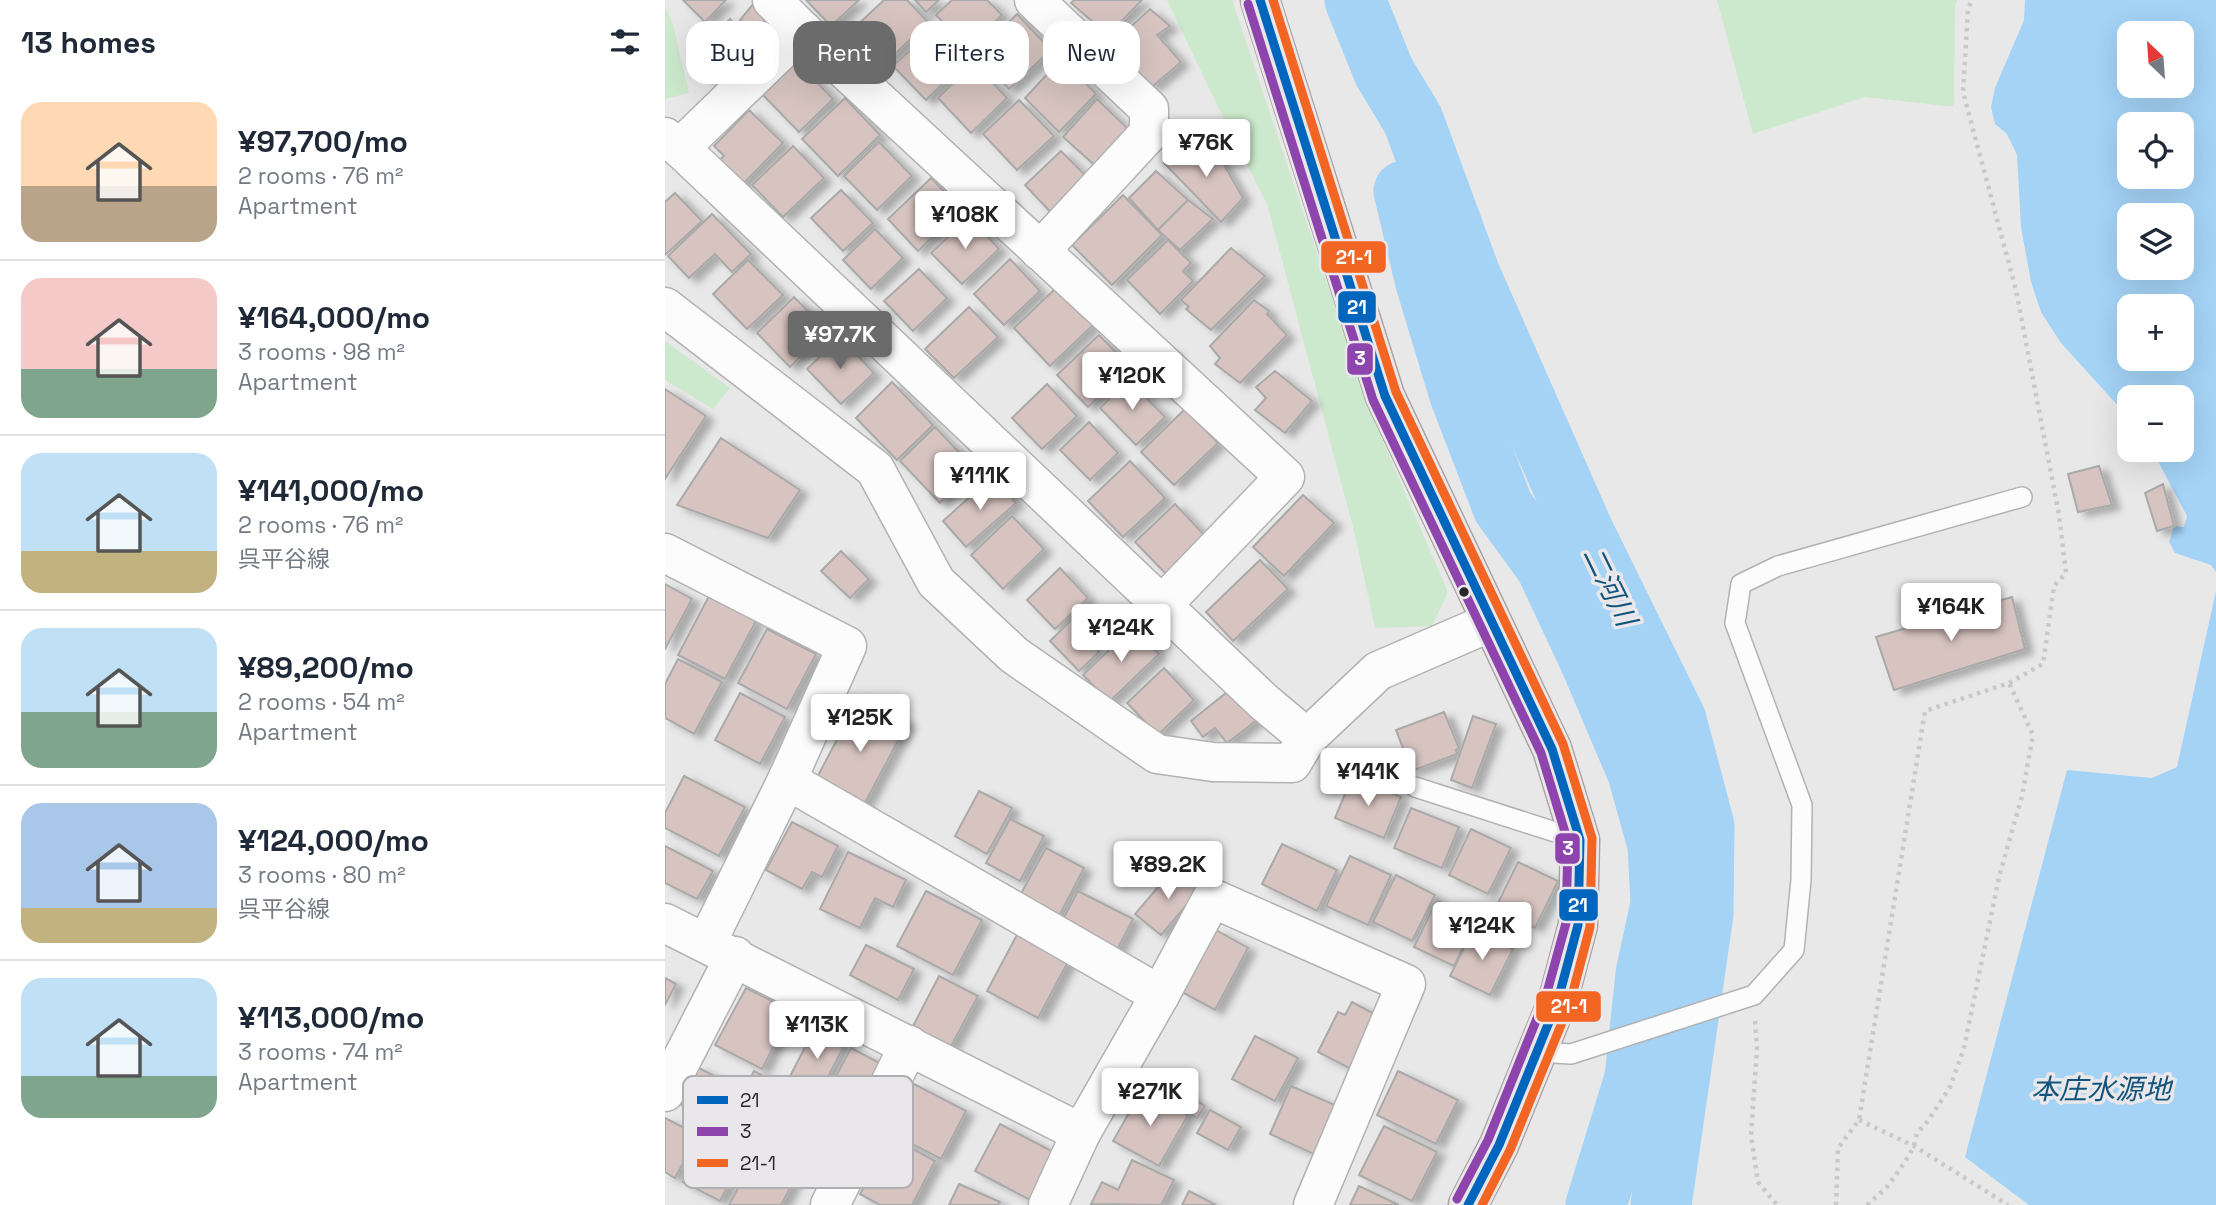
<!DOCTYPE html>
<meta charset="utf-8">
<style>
:root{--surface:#fff;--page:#f6f6f7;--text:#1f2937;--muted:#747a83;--line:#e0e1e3;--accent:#6c6b6c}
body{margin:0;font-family:"Space Grotesk","Noto Sans JP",sans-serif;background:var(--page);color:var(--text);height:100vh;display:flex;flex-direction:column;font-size:26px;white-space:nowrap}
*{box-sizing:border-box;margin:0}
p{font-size:23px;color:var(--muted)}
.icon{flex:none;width:38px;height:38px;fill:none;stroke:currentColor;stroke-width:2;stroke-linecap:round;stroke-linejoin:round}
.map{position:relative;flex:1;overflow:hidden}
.details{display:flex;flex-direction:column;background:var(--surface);width:665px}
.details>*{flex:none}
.top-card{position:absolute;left:21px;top:21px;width:665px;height:63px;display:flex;gap:14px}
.needle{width:46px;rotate:335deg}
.tools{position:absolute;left:1452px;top:21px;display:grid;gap:14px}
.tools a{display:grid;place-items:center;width:77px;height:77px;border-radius:14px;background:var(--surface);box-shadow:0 7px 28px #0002;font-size:35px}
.price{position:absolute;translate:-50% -60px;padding:0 16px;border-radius:7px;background:#fff;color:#222;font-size:23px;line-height:46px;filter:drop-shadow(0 2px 4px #0008)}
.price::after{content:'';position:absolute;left:50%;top:42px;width:21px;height:16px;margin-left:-10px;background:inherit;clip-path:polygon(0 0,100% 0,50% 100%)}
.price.active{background:var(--accent);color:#fff}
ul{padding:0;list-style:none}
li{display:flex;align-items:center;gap:21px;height:175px;padding:0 21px}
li+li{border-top:2px solid var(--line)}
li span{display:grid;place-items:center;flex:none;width:196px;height:140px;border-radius:21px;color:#555}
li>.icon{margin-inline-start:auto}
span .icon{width:84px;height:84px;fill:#fffc;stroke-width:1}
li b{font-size:30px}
h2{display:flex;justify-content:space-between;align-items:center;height:84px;padding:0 21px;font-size:30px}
.tag{padding:0 24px;border-radius:21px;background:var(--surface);box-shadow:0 7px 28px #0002;font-size:24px;line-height:63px}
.tag.active{background:var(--accent);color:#fff}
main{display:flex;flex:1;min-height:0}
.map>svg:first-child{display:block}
.green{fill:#cce9cd}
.water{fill:#a4d3f6;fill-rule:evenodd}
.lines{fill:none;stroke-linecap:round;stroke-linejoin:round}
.river{stroke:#a4d3f6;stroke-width:61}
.building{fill:#d7c4c0;stroke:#aaa9a9;stroke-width:2;filter:url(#shadow)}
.lane-casing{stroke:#b2b2b2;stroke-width:22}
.street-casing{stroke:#b2b2b2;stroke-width:41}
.primary-casing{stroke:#aba1a1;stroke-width:41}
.path{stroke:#cac9ca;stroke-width:4.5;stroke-dasharray:3.5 5;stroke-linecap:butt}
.lane{stroke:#fcfcfc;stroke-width:19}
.street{stroke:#fcfcfc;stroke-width:38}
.primary{stroke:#e9e4e3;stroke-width:38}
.bus-1-casing{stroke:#e9e7ea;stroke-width:14}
.bus-2-casing{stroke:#e9e7ea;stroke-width:14}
.bus-3-casing{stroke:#e9e7ea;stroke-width:14}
.bus-1{stroke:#0065bd;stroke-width:9}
.bus-2{stroke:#8e44ad;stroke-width:9}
.bus-3{stroke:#f26522;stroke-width:9}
.bus-dot{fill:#292829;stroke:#e9e7ea;stroke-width:2.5}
.labels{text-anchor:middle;stroke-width:7;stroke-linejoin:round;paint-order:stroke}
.water-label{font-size:28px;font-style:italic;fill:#11547d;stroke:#e9e7ea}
.key{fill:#e9e7ea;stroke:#afaeb0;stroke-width:2}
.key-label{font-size:19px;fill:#292829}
.line-badge{stroke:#e9e7ea;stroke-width:2.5}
.badge-label{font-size:19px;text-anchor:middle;font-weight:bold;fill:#fff}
</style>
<main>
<section class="details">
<h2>13 homes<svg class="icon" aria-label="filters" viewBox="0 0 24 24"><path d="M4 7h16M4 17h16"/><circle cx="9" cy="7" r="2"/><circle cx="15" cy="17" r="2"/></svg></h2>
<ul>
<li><span style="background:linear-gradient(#ffd9b3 60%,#b9a48a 0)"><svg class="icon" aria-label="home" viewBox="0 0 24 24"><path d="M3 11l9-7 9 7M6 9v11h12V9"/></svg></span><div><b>¥97,700/mo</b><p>2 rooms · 76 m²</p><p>Apartment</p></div></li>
<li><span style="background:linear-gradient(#f6c9c9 65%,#7fa58c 0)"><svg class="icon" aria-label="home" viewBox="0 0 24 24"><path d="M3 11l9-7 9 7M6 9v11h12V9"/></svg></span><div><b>¥164,000/mo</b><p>3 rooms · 98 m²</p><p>Apartment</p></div></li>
<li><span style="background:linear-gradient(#bfe0f5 70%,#c2b280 0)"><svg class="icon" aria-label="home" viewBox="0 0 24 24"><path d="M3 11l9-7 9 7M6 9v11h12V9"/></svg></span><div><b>¥141,000/mo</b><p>2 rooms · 76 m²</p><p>呉平谷線</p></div></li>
<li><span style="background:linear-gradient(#bfe0f5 60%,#7fa58c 0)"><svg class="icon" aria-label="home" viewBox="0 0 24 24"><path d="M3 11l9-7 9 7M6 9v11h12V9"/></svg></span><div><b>¥89,200/mo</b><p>2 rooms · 54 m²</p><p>Apartment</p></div></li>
<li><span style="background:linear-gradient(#a9c7e8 75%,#c2b280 0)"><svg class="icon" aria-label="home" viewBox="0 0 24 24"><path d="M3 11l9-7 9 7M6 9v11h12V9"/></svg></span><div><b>¥124,000/mo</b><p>3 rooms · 80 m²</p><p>呉平谷線</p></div></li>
<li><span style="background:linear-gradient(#bfe0f5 70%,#7fa58c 0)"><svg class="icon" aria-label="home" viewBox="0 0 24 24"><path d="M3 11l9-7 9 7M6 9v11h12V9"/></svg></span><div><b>¥113,000/mo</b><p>3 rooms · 74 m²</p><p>Apartment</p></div></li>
</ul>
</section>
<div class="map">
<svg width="1551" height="1205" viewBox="0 0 1551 1205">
<defs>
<filter id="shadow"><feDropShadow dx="8" dy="4.5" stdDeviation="3.5" flood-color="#0004"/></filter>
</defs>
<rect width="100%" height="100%" fill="#e9e8e9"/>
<g class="green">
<polygon points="502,0 567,0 706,414 783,592 767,626 710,628 689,531 602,204 564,130"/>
<polygon points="1052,0 1293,0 1290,5 1289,107 1200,97 1088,134"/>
<polygon points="0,7 8,24 24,93 0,99"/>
<polygon points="0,341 65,388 48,409 0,380"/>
</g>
<g class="water">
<path d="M1360,0H1551V572L1546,565L1510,553L1504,542L1509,526L1519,527L1522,516L1487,450H1517V397H1465V419L1396,343L1376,312L1366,282L1356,227L1352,155L1342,134L1330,124L1326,107L1330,88L1359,20ZM1465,33H1517V86H1465ZM1465,124H1517V177H1465ZM1465,215H1517V268H1465ZM1465,306H1517V359H1465Z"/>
<polygon points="1551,591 1551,1205 1364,1205 1300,1157 1402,770 1487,778 1512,767"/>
</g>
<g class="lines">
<g class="river">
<polyline points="690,0 719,72 748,120 805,275 918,531 1011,720 1039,826 1038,914 996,1205"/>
<polyline points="739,191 761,283 795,395 838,507 881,566 925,660 973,773 993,845 996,904 981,974 970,1078 931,1205"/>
</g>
</g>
<g class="building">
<polygon points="18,0 61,0 40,22"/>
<polygon points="141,0 194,0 166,26"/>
<polygon points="219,0 242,0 263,22 221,63 188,29"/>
<polygon points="250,0 274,0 261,12"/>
<polygon points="287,0 322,0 337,15 302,48 271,15"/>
<polygon points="409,0 477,0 443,35 406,3"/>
<polygon points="89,3 104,16 90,32 75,20"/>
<polygon points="485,9 505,26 492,35 516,62 487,87 445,46"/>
<polygon points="352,14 386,50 344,89 310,54"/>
<polygon points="65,19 87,43 47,82 24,59"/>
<polygon points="266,31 298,64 261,100 228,66"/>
<polygon points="397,58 431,94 394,132 360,98"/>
<polygon points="130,60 168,99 134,132 96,93"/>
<polygon points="309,63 342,98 306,133 273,98"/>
<polygon points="180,98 215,135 173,176 137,139"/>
<polygon points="432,99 467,133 433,168 398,137"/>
<polygon points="354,100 389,136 352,170 318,134"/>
<polygon points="84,110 118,143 73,189 49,165 59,156 49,146"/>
<polygon points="214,142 247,176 212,210 179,176"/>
<polygon points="520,142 532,153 547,144 578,198 556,222 499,163"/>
<polygon points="128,146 159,178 118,217 87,185"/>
<polygon points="396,151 429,184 392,219 360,185"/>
<polygon points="491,171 523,200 493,230 464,198"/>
<polygon points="266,178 296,209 253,251 223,219"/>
<polygon points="176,190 208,223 178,251 146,218"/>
<polygon points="10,193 37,221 0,255 0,202"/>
<polygon points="458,195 497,235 447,285 407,245"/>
<polygon points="523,200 548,219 515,250 493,230"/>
<polygon points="47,214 86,254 67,272 50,254 24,278 3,256"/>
<polygon points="304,217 334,249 297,284 266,253"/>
<polygon points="210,229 238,258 206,289 178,260"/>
<polygon points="503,240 526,263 518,271 528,281 495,314 462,280"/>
<polygon points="566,248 600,276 546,330 521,309 524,307 516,300"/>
<polygon points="345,259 375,291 339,325 309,294"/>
<polygon points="83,260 118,295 82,329 48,294"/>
<polygon points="254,269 282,298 248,331 219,301"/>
<polygon points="392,287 428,325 385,366 349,328"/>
<polygon points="129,297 162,331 125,367 92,333"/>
<polygon points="589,300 604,311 602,314 622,335 575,383 550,364 555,358 545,346"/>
<polygon points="304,307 333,337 289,378 260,349"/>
<polygon points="434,335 465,367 423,407 392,375"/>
<polygon points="175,337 209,373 176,404 142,369"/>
<polygon points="610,371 647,401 620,433 590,410 601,398 591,387"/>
<polygon points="464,380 500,417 471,445 435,408"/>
<polygon points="227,382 268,425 232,460 191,418"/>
<polygon points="382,384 412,416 377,449 347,418"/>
<polygon points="0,389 41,416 0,479"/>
<polygon points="520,409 553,443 509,485 476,452"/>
<polygon points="424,422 453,453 425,480 395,450"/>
<polygon points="270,427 310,469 275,503 235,461"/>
<polygon points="56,438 135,490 103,538 12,505"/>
<polygon points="465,461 500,498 458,537 423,501"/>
<polygon points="1434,466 1447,505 1413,512 1403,474"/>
<polygon points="328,476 351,503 301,547 278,521"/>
<polygon points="1498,484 1509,526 1492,531 1480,493"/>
<polygon points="638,495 669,523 619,576 588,547"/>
<polygon points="510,504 543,539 504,577 470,542"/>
<polygon points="347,516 379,549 338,589 306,555"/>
<polygon points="176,551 204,579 185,598 156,571"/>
<polygon points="595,560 623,589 568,641 541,612"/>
<polygon points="395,568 423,598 390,629 362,600"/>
<polygon points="0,584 27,599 0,649"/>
<polygon points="44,596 91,621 60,679 13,655"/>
<polygon points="1347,597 1360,649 1229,690 1211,637"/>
<polygon points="422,605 440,624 422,640 434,652 414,671 385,641"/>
<polygon points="468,627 494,654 444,702 418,675"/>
<polygon points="102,629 151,654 122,709 73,683"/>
<polygon points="13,659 57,682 29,734 0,718 0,684"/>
<polygon points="499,668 529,700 493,735 462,703"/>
<polygon points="566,689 592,720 562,743 550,728 538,737 526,721"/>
<polygon points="75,693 120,717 95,764 50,740"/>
<polygon points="195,696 243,722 195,812 147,787"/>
<polygon points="779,712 794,748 791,750 792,754 747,771 731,730"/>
<polygon points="808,716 831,724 807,788 786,780"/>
<polygon points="19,776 80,807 54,856 0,828 0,813"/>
<polygon points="687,777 736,797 719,838 670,818"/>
<polygon points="314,791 347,808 322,854 290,836"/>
<polygon points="746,808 794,827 777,868 729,848"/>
<polygon points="345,819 379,836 355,881 321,863"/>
<polygon points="127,822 173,846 157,877 147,872 137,889 101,870"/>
<polygon points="806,829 846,848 823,894 784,875"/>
<polygon points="617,844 672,870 652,911 597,884"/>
<polygon points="0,846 48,871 32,899 0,883"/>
<polygon points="381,848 419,868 392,920 353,899"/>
<polygon points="183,852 241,880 228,907 210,898 195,928 155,909"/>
<polygon points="685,856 726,875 703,925 661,906"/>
<polygon points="853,862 893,881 870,928 830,909"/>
<polygon points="511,866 536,888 496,935 470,914"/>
<polygon points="731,875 770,895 747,941 708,922"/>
<polygon points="261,891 317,920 288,975 232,946"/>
<polygon points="413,891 468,919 450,954 395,925"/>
<polygon points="772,900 811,920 789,966 749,947"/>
<polygon points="551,930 583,948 550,1010 517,992"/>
<polygon points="808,930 848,949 825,995 785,976"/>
<polygon points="354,931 405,958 373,1018 322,991"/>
<polygon points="201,945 249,969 233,1000 185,975"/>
<polygon points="274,976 313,996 285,1048 247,1028"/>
<polygon points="0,978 11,984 0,1005"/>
<polygon points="81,988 127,1011 97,1069 50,1045"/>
<polygon points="687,1002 713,1016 686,1069 653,1052 673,1012 680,1015"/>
<polygon points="150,1028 180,1044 154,1094 124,1078"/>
<polygon points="590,1036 633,1058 610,1101 567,1079"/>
<polygon points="186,1048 222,1067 198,1111 162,1093"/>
<polygon points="32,1067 76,1090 56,1125 13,1103"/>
<polygon points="89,1071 114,1084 102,1107 77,1094"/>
<polygon points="733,1071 793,1100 771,1144 712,1115"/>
<polygon points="501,1080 540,1106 532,1118 493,1092"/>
<polygon points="249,1084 301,1111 276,1159 224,1132"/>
<polygon points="626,1086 672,1106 651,1155 605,1134"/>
<polygon points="477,1090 523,1115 494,1166 448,1141"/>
<polygon points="545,1110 576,1127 563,1150 532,1133"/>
<polygon points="0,1118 33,1135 10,1178 0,1172"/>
<polygon points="335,1124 392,1154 367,1201 310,1171"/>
<polygon points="719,1126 772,1152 747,1201 694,1175"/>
<polygon points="44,1133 80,1153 55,1201 18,1182"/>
<polygon points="226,1137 270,1161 247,1205 215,1205 195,1194"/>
<polygon points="89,1157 130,1179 116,1205 64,1205"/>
<polygon points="467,1160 509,1180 496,1205 426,1204 437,1182 453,1190"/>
<polygon points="294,1184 335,1202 333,1205 284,1205"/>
<polygon points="694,1186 734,1205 685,1205"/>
<polygon points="524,1191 551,1205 517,1205"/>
</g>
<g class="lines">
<defs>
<g id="lane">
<polyline points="750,787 915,840"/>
<polyline points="872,1052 906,1054 1089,995 1129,950 1136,880 1137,805 1070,623 1076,584 1113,566 1357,497"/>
</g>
<g id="street">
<polyline points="107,0 137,30"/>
<polyline points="369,0 484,109 484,133 375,251"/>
<polyline points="0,137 15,148 599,702 642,738"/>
<polyline points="15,148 137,30 620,477 497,605"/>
<polyline points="0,307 210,469 271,582 349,655 492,754 548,762 627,763 642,738 713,671 826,622"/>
<polyline points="0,553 182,646 122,780 42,942"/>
<polyline points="122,780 495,995 416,1133 383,1205"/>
<polyline points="0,923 416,1133"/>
<polyline points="495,995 547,898 741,984 648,1205"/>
<polyline points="0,1092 70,956"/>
<polyline points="165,1205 244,1045"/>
</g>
<polyline id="primary" points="595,0 720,396 887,749 915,840 913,925 893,1000 834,1145 803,1205"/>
</defs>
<use href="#lane" class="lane-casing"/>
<use href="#street" class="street-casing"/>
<use href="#primary" class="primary-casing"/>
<g class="path">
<polyline points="1090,1021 1092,1048 1086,1136 1093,1182 1112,1205"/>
<polyline points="1194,1120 1249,1146 1343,1205"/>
<polyline points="1171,1205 1173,1148 1194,1120 1260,711 1344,683 1378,664 1389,586 1401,573 1394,515 1351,290 1298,92 1303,9 1307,0"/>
<polyline points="1202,1205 1222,1187 1240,1162 1249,1146 1252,1133 1263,1121 1285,1087 1299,1048 1334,877 1357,796 1368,735 1344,683"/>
</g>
<use href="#lane" class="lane"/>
<use href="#street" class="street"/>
<use href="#primary" class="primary"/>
<defs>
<polyline id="bus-1" points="595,0 720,396 887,749 915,840 913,925 893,1000 834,1145 803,1205"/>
<polyline id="bus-2" points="583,4 708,400 876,753 903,842 901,923 881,996 823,1140 792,1199"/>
<polyline id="bus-3" points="608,0 731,392 898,744 927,838 925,927 905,1003 845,1150 817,1205"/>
</defs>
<use href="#bus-1" class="bus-1-casing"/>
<use href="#bus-2" class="bus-2-casing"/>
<use href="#bus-3" class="bus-3-casing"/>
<use href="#bus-1" class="bus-1"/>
<use href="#bus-2" class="bus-2"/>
<use href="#bus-3" class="bus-3"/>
</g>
<circle class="bus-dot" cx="799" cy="592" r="6"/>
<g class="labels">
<g class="water-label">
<text transform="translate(945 586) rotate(64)" y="10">二河川</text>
<text x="1436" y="1099">本庄水源地</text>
</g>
</g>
<rect x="18" y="1076" width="230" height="112" rx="10" class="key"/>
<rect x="32" y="1096" width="31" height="8" fill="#0065bd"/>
<rect x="32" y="1127" width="31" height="9" fill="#8e44ad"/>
<rect x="32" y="1159" width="31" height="8" fill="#f26522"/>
<g class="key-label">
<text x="75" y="1107">21</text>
<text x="75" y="1138">3</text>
<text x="75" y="1170">21-1</text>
</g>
<g class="line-badge">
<rect x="655" y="240" width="67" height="34" rx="7" fill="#f26522"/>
<rect x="672" y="290" width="40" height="34" rx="7" fill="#0065bd"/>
<rect x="681" y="342" width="28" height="34" rx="7" fill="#8e44ad"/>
<rect x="889" y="832" width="27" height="33" rx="7" fill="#8e44ad"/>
<rect x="893" y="888" width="41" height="34" rx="7" fill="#0065bd"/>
<rect x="870" y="990" width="67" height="33" rx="7" fill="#f26522"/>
</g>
<g class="badge-label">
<text x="689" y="264">21-1</text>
<text x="692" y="314">21</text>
<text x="695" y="365">3</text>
<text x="903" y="855">3</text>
<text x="913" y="912">21</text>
<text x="904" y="1013">21-1</text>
</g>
</svg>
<div class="tools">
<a><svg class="needle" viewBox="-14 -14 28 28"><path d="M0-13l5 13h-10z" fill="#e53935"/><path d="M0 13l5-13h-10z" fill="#747a83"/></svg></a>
<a><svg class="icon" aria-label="locate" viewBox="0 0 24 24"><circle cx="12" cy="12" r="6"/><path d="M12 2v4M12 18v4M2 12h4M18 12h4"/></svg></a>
<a><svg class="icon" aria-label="layers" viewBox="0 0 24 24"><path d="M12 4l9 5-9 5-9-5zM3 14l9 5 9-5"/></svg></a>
<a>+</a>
<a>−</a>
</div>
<b class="price" style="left:541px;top:179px">¥76K</b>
<b class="price" style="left:300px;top:251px">¥108K</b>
<b class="price active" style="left:175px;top:371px">¥97.7K</b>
<b class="price" style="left:467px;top:412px">¥120K</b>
<b class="price" style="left:315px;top:512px">¥111K</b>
<b class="price" style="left:1286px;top:643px">¥164K</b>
<b class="price" style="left:456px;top:664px">¥124K</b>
<b class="price" style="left:195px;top:754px">¥125K</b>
<b class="price" style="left:703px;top:808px">¥141K</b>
<b class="price" style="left:503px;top:901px">¥89.2K</b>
<b class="price" style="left:817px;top:962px">¥124K</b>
<b class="price" style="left:152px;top:1061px">¥113K</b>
<b class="price" style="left:485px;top:1128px">¥271K</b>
<div class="top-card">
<a class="tag">Buy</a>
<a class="tag active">Rent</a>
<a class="tag">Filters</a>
<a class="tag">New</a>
</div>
</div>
</main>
